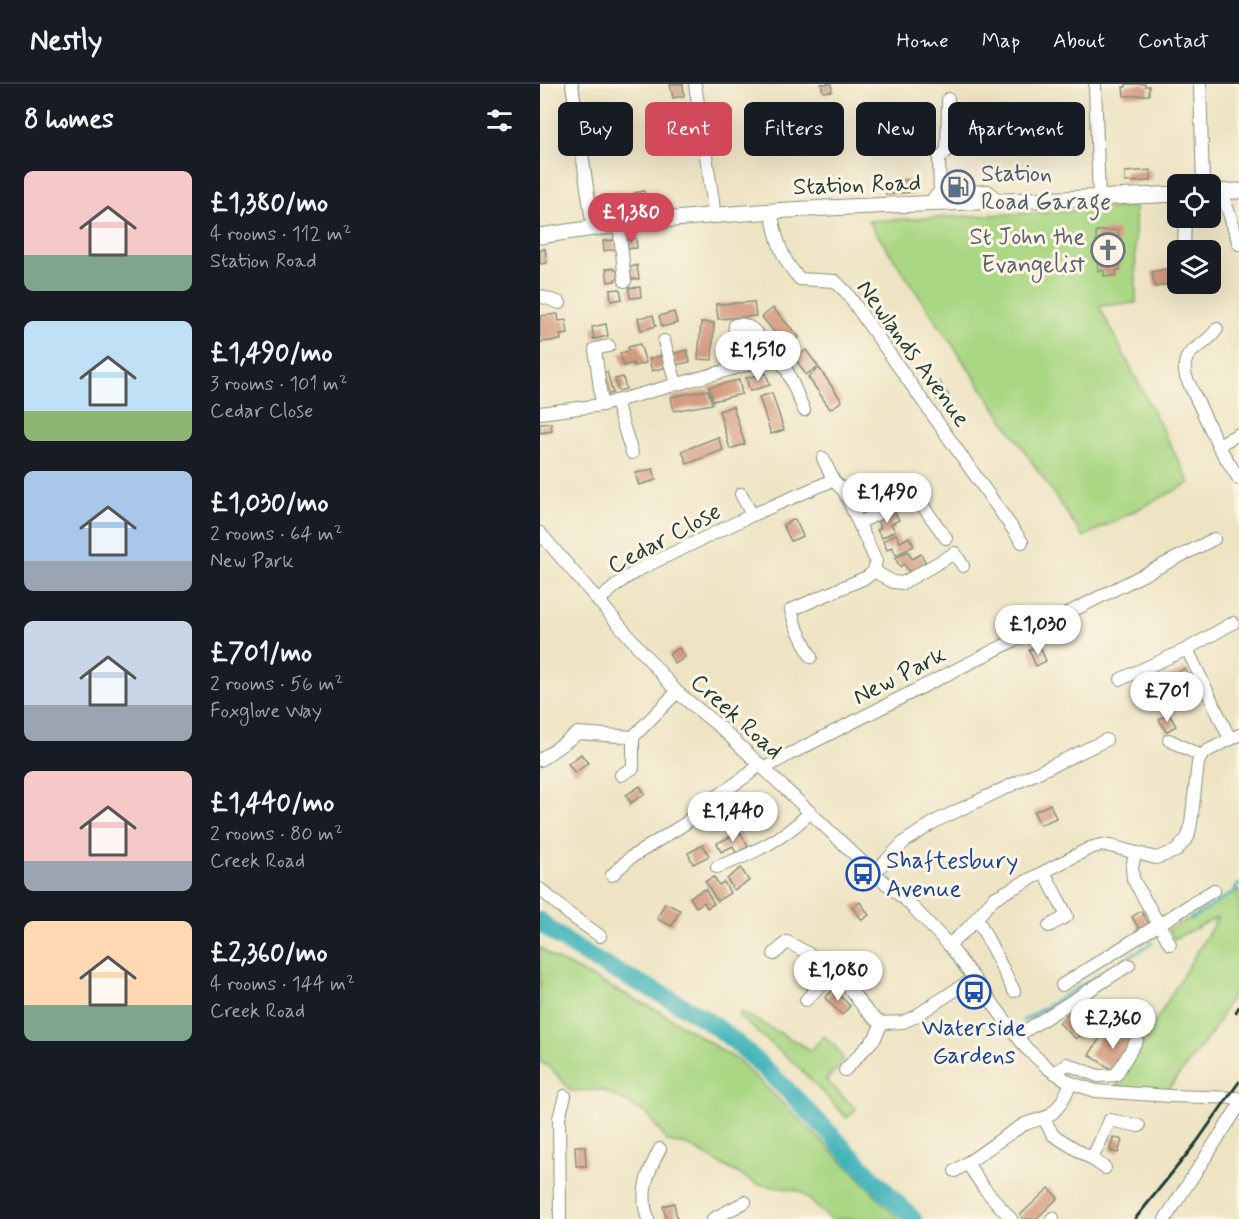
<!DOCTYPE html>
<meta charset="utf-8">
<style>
:root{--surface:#171b24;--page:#20242c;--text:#f1f3f6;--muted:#9ea1a6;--line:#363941;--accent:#d1495b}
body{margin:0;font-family:Mynerve,sans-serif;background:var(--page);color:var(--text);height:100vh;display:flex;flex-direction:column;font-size:22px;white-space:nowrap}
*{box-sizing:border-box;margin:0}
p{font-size:20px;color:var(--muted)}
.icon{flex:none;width:33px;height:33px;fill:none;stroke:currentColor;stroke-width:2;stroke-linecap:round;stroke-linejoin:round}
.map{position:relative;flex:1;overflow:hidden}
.details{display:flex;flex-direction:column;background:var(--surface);width:540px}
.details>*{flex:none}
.banner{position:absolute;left:18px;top:18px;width:570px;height:54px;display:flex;gap:12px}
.buttons{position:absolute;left:627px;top:90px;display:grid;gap:12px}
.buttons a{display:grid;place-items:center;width:54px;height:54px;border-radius:9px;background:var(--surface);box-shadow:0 6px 24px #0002;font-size:30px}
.price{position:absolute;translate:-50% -51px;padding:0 14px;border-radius:21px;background:#fff;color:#222;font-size:20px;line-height:39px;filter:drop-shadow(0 2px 3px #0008)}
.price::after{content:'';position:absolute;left:50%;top:36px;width:18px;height:14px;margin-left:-9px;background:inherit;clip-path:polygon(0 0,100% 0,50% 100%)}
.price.on{background:var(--accent);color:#fff}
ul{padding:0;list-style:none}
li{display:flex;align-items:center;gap:18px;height:150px;padding:0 24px}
li span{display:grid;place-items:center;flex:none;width:168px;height:120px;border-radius:9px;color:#555}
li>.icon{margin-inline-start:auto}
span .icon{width:72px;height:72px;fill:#fffc;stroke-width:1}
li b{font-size:26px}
h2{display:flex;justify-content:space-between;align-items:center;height:72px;padding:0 24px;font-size:26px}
.tag{padding:0 21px;border-radius:9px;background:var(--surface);box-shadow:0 6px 24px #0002;font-size:21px;line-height:54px}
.tag.on{background:var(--accent);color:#fff}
header{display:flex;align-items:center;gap:36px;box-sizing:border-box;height:84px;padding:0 30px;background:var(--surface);border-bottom:2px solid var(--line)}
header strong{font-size:28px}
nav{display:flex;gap:33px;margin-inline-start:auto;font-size:21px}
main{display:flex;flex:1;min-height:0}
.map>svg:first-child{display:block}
.green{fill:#aad784;stroke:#648a5c;stroke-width:1.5}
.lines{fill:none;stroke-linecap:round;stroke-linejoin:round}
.stream{stroke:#43b4ba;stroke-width:3}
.river{stroke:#43b4ba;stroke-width:18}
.building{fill:#d3997e}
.minor-casing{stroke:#86907c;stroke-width:14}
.major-casing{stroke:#86907c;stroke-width:17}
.minor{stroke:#fff;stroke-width:12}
.major{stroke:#fff;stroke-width:15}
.rail{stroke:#1f3d34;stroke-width:3}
.labels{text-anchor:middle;stroke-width:6;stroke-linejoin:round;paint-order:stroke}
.service-label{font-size:24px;fill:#4e5e75;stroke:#fcf5e5;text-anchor:start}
.street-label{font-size:24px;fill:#1f3d34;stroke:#fcf5e5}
.worship-label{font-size:24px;fill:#5b616d;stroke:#fcf5e5;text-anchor:end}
.transit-label{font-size:24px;fill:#164399;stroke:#fcf5e5;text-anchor:start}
</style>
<header>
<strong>Nestly</strong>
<nav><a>Home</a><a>Map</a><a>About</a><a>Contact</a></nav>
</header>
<main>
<section class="details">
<h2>8 homes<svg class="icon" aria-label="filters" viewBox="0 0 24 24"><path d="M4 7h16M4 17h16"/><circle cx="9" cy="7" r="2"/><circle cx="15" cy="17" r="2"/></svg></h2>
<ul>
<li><span style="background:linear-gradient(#f6c9c9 70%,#7fa58c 0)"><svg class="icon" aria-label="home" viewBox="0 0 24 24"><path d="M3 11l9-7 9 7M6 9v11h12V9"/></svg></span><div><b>£1,380/mo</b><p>4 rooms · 112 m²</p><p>Station Road</p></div></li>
<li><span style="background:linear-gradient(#bfe0f5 75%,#8fb573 0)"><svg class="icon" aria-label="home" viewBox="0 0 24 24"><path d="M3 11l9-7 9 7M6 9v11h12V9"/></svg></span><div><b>£1,490/mo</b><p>3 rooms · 101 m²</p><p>Cedar Close</p></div></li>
<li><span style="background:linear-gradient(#a9c7e8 75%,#9aa5b1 0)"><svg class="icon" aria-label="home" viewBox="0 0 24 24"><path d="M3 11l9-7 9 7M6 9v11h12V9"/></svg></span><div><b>£1,030/mo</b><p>2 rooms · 64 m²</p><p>New Park</p></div></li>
<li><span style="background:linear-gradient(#c9d6e8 70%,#9aa5b1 0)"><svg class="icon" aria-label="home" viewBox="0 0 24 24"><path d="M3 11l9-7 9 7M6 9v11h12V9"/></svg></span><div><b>£701/mo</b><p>2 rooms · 56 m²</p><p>Foxglove Way</p></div></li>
<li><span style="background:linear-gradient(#f6c9c9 75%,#9aa5b1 0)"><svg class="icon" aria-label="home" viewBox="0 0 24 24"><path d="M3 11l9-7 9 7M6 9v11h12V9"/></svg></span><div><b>£1,440/mo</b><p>2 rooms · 80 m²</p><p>Creek Road</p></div></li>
<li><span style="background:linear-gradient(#ffd9b3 70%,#7fa58c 0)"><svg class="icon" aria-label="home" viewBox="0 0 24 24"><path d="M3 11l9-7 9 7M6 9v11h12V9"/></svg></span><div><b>£2,360/mo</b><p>4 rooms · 144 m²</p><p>Creek Road</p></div></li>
</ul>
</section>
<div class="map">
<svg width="699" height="1135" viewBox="0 0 699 1135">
<rect width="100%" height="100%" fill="#fcf5e5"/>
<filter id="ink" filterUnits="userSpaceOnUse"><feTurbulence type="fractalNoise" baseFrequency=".0167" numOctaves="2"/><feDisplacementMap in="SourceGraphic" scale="12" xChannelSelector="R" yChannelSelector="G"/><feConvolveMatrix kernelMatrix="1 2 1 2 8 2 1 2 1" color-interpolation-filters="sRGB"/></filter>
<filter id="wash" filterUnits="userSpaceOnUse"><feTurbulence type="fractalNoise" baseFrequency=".008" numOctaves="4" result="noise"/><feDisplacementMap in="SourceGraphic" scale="24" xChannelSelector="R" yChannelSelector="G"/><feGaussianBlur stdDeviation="1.35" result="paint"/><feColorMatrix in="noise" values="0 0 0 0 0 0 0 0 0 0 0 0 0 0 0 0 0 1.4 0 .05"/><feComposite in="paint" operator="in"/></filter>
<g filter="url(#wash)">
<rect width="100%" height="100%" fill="#eee4c4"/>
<g class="green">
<polygon points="595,122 596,219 559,222 650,399 543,453 328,137 514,128"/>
<polygon points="699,806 699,899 673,947 626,1008 576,1003 678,833 634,855 628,846"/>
<polygon points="0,863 12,873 124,930 199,977 315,1089 358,1135 290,1135 260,1107 217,1100 147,1061 128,1058 106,1029 63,1006 31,1007 11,984 0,978"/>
<path d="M201,928L271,966L284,952C292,960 303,967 303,979L286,996L316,1025L307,1034L256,981L199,932Z"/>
</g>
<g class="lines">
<g class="stream">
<polyline points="650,836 692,809 699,800"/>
<polyline points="483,937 612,859"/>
</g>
<path class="river" d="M0,837C51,883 113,900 169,938C199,958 225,985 251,1010C292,1051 332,1094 373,1135"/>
</g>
<g id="blocks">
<g class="building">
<polygon points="130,0 143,0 144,12 133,14"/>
<polygon points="281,0 291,0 292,7 283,8"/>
<polygon points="586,0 605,0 605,2 609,2 609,11 584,12 583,3 586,3"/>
<polygon points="611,86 611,97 585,98 585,88"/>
<polygon points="373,96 374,108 346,110 346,97"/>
<polygon points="104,107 107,123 97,125 94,109"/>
<polygon points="578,146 580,186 576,186 576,192 564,192 564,187 558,187 556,147"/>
<polygon points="96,154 97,164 85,165 84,156"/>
<polygon points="75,156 76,165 64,167 63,157"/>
<polygon points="5,165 7,179 0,180 0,166"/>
<polygon points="97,181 99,195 92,195 91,193 89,193 88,184"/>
<polygon points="74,184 74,186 77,186 78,195 75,195 75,197 68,198 66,185"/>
<polygon points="630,184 633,199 615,203 612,188"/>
<polygon points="100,203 101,213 90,214 89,204"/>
<polygon points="80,205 82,215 71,217 70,206"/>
<polygon points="214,218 216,232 178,235 176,220"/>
<polygon points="233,224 259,253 247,264 222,233"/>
<polygon points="134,228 137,239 122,243 119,232"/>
<polygon points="18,230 19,237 26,236 28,250 20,251 21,256 0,258 0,232"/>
<polygon points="113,231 116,242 101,246 98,234"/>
<polygon points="161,238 174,239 172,276 158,275"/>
<polygon points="66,240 68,252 54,255 52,243"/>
<polygon points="100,260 106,279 94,282 93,279 84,282 80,269 89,267 88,263"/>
<polygon points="147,266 150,278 135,281 132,270"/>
<polygon points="266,266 278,282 266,291 255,274"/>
<polygon points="124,271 127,283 112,287 109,275"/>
<polygon points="279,284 302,317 290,325 268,293"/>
<polygon points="67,288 73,309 65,311 60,290"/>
<polygon points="226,289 230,301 210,307 206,294"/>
<polygon points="83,293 86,305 78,307 75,295"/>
<polygon points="199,296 202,310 173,317 169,303"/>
<polygon points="399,297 409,312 400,319 389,304"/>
<polygon points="168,306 172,320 134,327 131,313"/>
<polygon points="232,309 244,346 231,350 219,313"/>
<polygon points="193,322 205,360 190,365 179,327"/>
<polygon points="11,339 12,347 0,349 0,340"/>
<polygon points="178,353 183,366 147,380 142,367"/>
<polygon points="113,385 116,396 99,401 95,389"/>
<polygon points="354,427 359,436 351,440 355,447 342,454 337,446 341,444 337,436"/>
<polygon points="255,435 263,452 251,457 243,441"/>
<polygon points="356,450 360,458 369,453 374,462 356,471 352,463 347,466 343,457"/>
<polygon points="368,467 372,475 381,470 386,479 369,488 364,480 360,483 355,474"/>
<polygon points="484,529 489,540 479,545 474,534"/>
<polygon points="499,561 506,577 496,582 489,566"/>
<polygon points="139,564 145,573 135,580 129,570"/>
<polygon points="645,584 649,593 623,607 618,599"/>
<polygon points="629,630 636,642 626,648 619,635"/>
<polygon points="41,670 48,679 35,689 28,680"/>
<polygon points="100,702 105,710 91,719 86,711"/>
<polygon points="510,720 516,734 500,741 494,728"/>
<polygon points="200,748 208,763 196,769 193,762 181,768 177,759"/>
<polygon points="163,761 169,772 153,780 148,769"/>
<polygon points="201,784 209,797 194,806 187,795"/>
<polygon points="174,793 179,801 184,798 190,809 177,817 165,797"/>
<polygon points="165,805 174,820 167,824 164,818 156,823 150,813"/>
<polygon points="320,818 329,831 322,836 312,823"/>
<polygon points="125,819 140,826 132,842 117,835"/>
<polygon points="601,827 609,840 600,846 592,833"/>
<polygon points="294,905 310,922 302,931 285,914"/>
<polygon points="528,929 546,945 536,955 519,939"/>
<polygon points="584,945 598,954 576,988 549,971 564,948 577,957"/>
<polygon points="573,1053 582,1056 578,1069 570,1067"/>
<polygon points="35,1062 45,1062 46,1082 36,1082"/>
<polygon points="509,1104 518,1114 496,1135 483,1135 480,1131"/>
<polygon points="134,1119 137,1135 126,1135 123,1122"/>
</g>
</g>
</g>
<g filter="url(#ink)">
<use href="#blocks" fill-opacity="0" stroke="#86907c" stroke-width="1.5"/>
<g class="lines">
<defs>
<g id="minor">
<polyline points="32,0 53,145"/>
<polyline points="155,0 173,117 174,131"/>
<polyline points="555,0 559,115"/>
<polyline points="660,0 663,100"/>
<polyline points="682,108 699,160"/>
<polyline points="400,109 399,75 407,66 408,15"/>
<polyline points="394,113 400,109 448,107 452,111 454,118"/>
<path d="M231,127C236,153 241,176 260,195L295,197L306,208L482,458"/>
<polyline points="79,141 85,197"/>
<polyline points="644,166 645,134"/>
<polyline points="0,212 20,219"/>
<path d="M677,245C663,267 639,263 646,293L679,363L699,395"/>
<polyline points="124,257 136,300"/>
<path d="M193,268L195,241C213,236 225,261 235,273"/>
<polyline points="76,318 92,369"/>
<polyline points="62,321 55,265 69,262"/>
<polyline points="0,329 62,321 235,273 246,284 264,326"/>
<polyline points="678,361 699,350"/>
<polyline points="283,374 293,396"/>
<polyline points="201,410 212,431"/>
<polyline points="319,439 375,411 406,454"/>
<polyline points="0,449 137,608 181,644 334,789 369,819 409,861 486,964 509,985 531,999 556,1007 630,1012 699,1014"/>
<polyline points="334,487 353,498 363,499 415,469 423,482"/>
<polyline points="58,517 84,495 102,484 212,431 293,396 304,407 336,477 334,487 327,493 251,526 255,540 271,573"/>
<polyline points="647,565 690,655"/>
<polyline points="581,595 647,565 693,539"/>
<polyline points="629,656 661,672"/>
<polyline points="0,676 38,649 93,653 137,608"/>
<polyline points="225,684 250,670 674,455"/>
<polyline points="81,691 93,684 93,653"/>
<polyline points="595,769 592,784 593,795 630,860"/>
<path d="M177,783C211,771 246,754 270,728"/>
<polyline points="504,788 527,832 509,842"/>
<polyline points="334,789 364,758 396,737 566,656"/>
<polyline points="72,791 90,774 146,739 158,726 209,690 220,680"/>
<polyline points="0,805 29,830 60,852"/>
<polyline points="437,834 474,907"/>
<polyline points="409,861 429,843 454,814 550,764 561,761 570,762 616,774 636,767 648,753 651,739 658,679 661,672 667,667 699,651"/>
<path d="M234,870L247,858C272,870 292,884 310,905C320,918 327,931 342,939"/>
<polyline points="522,901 674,806"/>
<polyline points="266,916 293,888"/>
<polyline points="477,952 589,881"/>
<polyline points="305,986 335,954 342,939 363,938 374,933 434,894"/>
<polyline points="515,989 527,980 558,992 576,991 597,956"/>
<polyline points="504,1035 513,1051 552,1075 570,1036 599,1042"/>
<polyline points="552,1075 565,1084"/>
<polyline points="415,1087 427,1079"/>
<polyline points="20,1135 19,1034 25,1012"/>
<path d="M108,1135C99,1109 108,1087 120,1065"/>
<polyline points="173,1135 205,1118"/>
<path d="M471,1135L444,1104L427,1079C446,1067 465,1051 485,1040C494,1036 504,1036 511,1030C521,1022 526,1010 531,999"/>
<polyline points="512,1135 513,1134"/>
<polyline points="625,1135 699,1022"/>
</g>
<g id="major">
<polyline points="670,108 699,107"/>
<path d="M0,152C211,118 425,121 638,110"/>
</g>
</defs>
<use href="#minor" class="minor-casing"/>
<use href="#major" class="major-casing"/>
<use href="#minor" class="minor"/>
<use href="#major" class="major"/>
<g class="rail">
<polyline points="696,928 699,923"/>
<polyline points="595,1135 656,1059 699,998"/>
</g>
</g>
</g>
<defs>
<symbol id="fuel-ring" viewBox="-11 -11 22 22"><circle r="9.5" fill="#fcf5e5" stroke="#5c6f8a" stroke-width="1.5"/><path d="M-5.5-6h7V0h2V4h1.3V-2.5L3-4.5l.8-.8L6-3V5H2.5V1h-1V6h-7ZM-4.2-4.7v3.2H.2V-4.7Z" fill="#5c6f8a"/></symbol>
<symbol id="church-ring" viewBox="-11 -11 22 22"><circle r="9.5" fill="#fcf5e5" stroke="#6b7280" stroke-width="1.5"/><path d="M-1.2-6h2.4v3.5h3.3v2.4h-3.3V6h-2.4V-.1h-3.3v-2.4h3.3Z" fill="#6b7280"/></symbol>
<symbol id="bus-ring" viewBox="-11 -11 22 22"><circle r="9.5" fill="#fcf5e5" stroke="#1a4fb4" stroke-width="1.5"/><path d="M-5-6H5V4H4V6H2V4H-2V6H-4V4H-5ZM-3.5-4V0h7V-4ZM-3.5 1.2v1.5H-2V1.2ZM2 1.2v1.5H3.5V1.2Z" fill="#1a4fb4"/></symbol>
</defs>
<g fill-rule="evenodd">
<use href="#fuel-ring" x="399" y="84" width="38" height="38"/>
<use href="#church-ring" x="549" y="147" width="38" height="38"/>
<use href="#bus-ring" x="304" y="771" width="38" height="38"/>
<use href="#bus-ring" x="415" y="889" width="38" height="38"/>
</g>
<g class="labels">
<g class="service-label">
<text x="441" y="97">Station<tspan x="441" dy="28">Road Garage</tspan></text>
</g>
<g class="street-label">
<text transform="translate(317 100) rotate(-2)" y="8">Station Road</text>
<text transform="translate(374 269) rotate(54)" y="8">Newlands Avenue</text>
<text transform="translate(124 454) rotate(-28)" y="8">Cedar Close</text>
<text transform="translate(359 591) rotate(-27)" y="8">New Park</text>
<text transform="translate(197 632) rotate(42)" y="8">Creek Road</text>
</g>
<g class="worship-label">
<text x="545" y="160">St John the<tspan x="545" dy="28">Evangelist</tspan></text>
</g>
<g class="transit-label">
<text x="346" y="784">Shaftesbury<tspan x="346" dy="28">Avenue</tspan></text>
<text x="434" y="951" text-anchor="middle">Waterside<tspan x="434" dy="28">Gardens</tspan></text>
</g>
</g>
</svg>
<div class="buttons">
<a><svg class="icon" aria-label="locate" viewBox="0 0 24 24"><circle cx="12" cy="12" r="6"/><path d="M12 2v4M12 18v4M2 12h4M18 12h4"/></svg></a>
<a><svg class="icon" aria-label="layers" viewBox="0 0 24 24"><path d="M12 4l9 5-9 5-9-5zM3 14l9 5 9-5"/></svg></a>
</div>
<b class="price on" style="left:91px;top:160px">£1,380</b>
<b class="price" style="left:218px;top:298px">£1,510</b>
<b class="price" style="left:347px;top:440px">£1,490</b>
<b class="price" style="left:498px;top:572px">£1,030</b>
<b class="price" style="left:627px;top:639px">£701</b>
<b class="price" style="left:193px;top:759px">£1,440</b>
<b class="price" style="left:298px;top:918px">£1,080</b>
<b class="price" style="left:573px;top:966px">£2,360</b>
<div class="banner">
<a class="tag">Buy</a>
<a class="tag on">Rent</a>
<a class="tag">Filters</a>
<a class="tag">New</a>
<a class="tag">Apartment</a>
</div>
</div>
</main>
